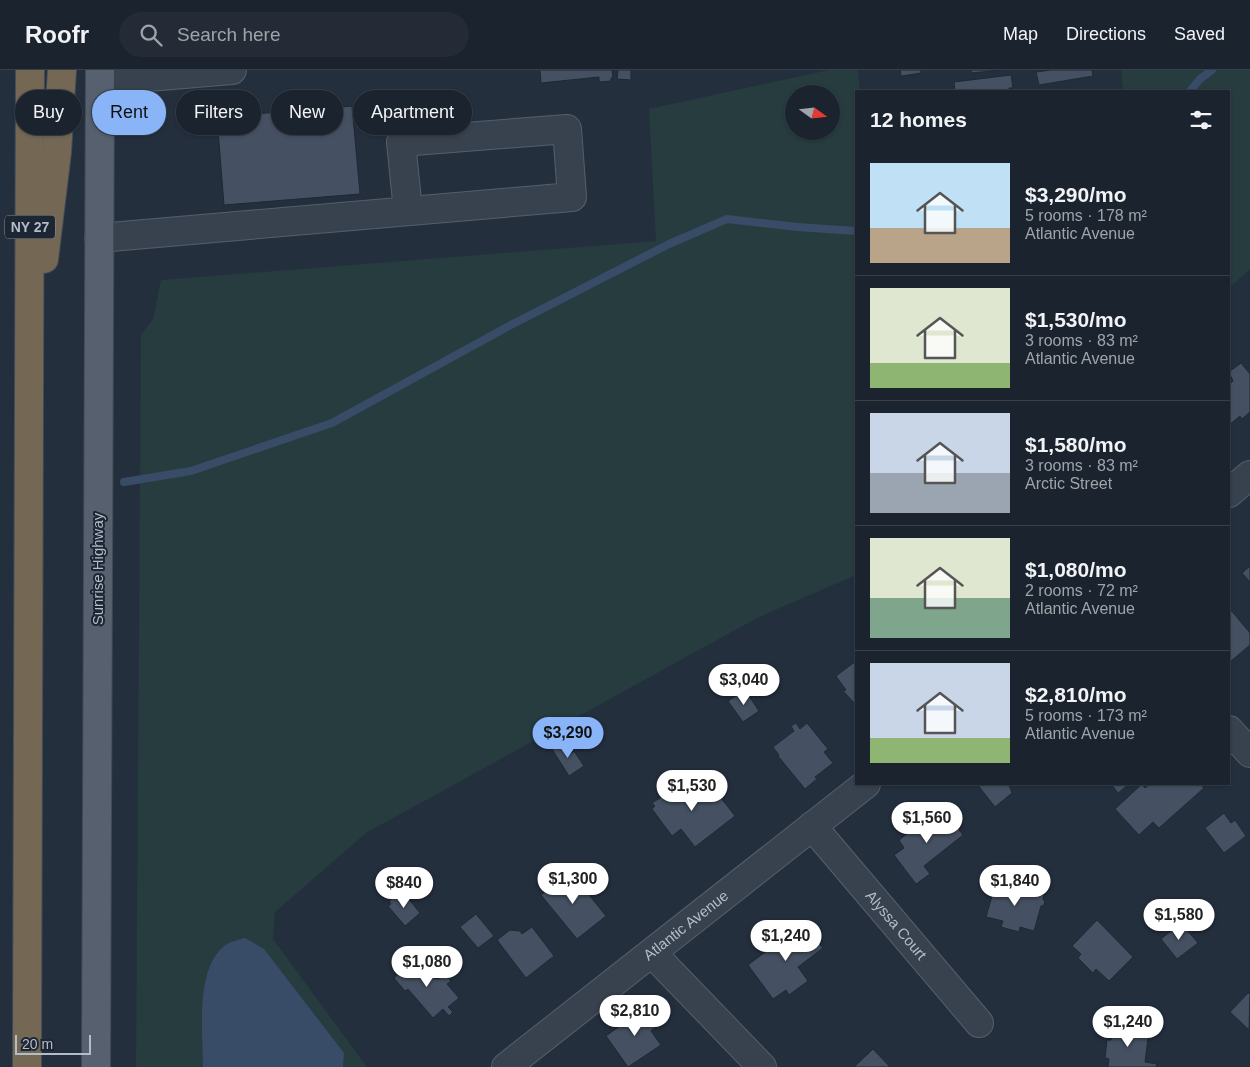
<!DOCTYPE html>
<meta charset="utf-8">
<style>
:root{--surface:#1b232e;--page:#242b36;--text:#f1f3f6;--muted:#a0a4aa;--line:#39404a;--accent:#8ab4f8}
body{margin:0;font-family:Helvetica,sans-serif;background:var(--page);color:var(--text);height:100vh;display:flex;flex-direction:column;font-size:19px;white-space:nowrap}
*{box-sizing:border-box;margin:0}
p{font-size:16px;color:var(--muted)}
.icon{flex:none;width:28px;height:28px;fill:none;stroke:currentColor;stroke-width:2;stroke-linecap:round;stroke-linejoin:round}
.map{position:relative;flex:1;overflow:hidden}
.panel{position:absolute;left:855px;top:20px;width:375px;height:695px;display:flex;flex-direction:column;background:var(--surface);border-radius:0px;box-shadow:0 1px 4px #0004,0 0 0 1px var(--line)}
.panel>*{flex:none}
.guide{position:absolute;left:15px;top:20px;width:475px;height:45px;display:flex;gap:10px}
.needle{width:32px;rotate:105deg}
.controls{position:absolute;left:785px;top:15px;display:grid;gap:10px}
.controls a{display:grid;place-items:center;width:55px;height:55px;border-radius:50%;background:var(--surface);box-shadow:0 1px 4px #0004,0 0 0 1px var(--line);font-size:25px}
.scale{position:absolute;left:15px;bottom:12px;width:76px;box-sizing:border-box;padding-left:5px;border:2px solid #b4bcc9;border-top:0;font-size:14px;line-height:18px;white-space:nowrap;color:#b4bcc9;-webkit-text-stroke:4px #1d2633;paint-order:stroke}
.price{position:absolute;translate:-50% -42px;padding:0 11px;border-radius:18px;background:#fff;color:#222;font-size:16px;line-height:32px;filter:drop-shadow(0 1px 2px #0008)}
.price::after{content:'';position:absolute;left:50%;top:30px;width:15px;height:11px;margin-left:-8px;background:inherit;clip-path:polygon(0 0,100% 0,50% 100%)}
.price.active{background:var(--accent);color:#111}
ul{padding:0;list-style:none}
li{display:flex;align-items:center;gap:15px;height:125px;padding:0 15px}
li+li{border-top:1px solid var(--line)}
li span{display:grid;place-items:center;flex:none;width:140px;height:100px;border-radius:0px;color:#555}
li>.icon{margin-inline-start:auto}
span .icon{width:60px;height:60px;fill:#fffc;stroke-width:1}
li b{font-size:21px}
h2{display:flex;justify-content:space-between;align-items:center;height:60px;padding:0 15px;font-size:21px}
.pill{padding:0 18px;border-radius:22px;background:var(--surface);box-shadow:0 1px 4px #0004,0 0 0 1px var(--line);font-size:18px;line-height:45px}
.pill.active{background:var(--accent);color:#111}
header{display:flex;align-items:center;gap:30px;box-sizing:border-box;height:70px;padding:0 25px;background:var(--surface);border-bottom:1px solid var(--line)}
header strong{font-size:24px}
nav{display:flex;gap:28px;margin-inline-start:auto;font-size:18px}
.search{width:350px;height:45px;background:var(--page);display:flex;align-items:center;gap:12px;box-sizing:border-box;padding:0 18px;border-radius:28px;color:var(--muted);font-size:19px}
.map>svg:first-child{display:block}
.green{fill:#263c3f;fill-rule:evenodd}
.water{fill:#394c67}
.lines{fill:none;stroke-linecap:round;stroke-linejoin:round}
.stream{stroke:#394c67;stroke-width:8}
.building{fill:#455162;stroke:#1f2835}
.minor-casing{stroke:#565f6c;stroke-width:30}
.major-casing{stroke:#414a57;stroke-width:30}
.highway-casing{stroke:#434c59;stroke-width:30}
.minor{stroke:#38414e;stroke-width:28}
.major{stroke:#56606e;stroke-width:28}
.highway{stroke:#746855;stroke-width:28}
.labels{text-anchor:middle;stroke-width:4;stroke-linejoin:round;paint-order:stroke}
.shield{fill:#1d2633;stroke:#878f9c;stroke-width:1}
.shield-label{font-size:14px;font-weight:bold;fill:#b4bcc9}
.street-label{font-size:15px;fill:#b4bcc9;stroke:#1d2633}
</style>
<header>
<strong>Roofr</strong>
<div class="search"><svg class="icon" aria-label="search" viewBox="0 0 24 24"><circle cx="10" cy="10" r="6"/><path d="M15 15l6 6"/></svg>Search here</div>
<nav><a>Map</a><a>Directions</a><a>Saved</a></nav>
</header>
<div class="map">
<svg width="1250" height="997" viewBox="0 0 1250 997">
<rect width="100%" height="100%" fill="#242f3e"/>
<g class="green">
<path d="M829,0H858L860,21H856V505L757,548L366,763L275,842L273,869L367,997H136L141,265L153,249L161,210L656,171L649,39ZM794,24H831V61H794Z"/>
<polygon points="1121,0 1250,0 1250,199 1229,218 1229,21 1123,21"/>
</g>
<path class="water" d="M245,868L264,879L344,983L343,997H203C203,963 195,902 223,877C228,872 238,870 245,868Z"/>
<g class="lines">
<g class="stream">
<polyline points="1190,21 1200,9 1212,0"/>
<polyline points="124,412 191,401 332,353 509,256 669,174 727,149 797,157 856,161"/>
</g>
</g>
<g class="building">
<polygon points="540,0 612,0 613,8 611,8 611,11 599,12 599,7 541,13"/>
<polygon points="618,0 631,0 631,10 617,9"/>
<polygon points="900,0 921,0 921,3 901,6"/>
<polygon points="971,0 1001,0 971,3"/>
<polygon points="1051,0 1092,0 1093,6 1039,15 1036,2"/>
<polygon points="1011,5 1013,18 1009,18 1010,21 955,21 954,12"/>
<polygon points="352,36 360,124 224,135 217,47"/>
<polygon points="1241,293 1250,304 1250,342 1242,349 1240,346 1229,355 1229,315 1233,311 1229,302"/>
<polygon points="1250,496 1250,512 1242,503"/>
<polygon points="1230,539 1250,563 1250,575 1231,591 1229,588"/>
<polygon points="856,591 856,635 843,621 846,620 836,606"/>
<polygon points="745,620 759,641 743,652 728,631"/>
<polygon points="796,653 800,659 807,653 828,679 824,682 833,693 815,707 817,709 805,719 778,686 779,685 773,677 794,661 791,656"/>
<polygon points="563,672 570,684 574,681 584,696 569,706 552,679"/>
<polygon points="692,708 709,731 718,724 735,746 695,777 681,759 672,766 652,739 655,736 652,733"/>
<polygon points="977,714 1012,714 1009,715 1012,723 995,737"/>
<polygon points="1111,714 1129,714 1118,723"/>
<polygon points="1142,714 1145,718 1150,714 1201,714 1204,718 1159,758 1153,752 1139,765 1115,739"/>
<polygon points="942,737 963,765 924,796 930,804 916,814 894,785 904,778 899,770"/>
<polygon points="1224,743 1231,753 1235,750 1246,766 1224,783 1205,758"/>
<polygon points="564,797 575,811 564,820 572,830 585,820 606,846 577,869 541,825 555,814 550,808"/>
<polygon points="996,812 1044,825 1043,830 1045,830 1044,835 1041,836 1034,861 1020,857 1019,862 1001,857 1003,851 986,847"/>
<polygon points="404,823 420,843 405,856 388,836 391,834 389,831 394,827 396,829"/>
<polygon points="476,844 494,866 478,878 460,857"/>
<polygon points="1097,850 1133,887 1109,911 1096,899 1093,903 1078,888 1081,884 1072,876"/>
<polygon points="804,853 823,878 798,897 808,911 789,925 786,920 773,929 748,895"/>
<polygon points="1181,853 1198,873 1177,889 1161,869"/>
<polygon points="532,857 554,886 526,908 497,870 510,860 520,861 522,864"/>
<polygon points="416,888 434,908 438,909 445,904 451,911 447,914 459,928 448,937 453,942 449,946 443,939 433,948 408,919 405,921 394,908"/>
<polygon points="1248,923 1250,924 1249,960 1230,942"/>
<polygon points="646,937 660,954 651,961 661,975 628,997 606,966"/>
<polygon points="1113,956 1149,961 1145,992 1157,994 1156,997 1108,997 1109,989 1105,988 1107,970 1111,970"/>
<polygon points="873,979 890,997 854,997"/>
</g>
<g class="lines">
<defs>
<g id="minor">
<polyline points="100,11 232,0"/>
<polyline points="99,168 572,127 567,59 401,72 408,141"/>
<polyline points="1229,423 1250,405"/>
<polyline points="1229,660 1250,683"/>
<path id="s1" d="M812,756L979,953"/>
<polyline points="652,883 762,997"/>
<path id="s2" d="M506,997L866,714"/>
</g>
<polyline id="major" points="96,997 100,0"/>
<g id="highway">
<polyline points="44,189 57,82 62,0"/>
<polyline points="27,997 30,0"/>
</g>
</defs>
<use href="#minor" class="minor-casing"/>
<use href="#major" class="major-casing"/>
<use href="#highway" class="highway-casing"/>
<use href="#minor" class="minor"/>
<use href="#major" class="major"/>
<use href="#highway" class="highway"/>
</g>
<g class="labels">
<rect class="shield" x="5" y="145.5" width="50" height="23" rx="4"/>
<g class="shield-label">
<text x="30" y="162">NY 27</text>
</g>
<g class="street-label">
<text transform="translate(98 499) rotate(-90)" y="5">Sunrise Highway</text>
<text dy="5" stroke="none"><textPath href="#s1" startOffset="130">Alyssa Court</textPath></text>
<text dy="5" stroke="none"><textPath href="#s2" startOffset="229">Atlantic Avenue</textPath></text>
</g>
</g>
</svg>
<div class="controls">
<a><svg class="needle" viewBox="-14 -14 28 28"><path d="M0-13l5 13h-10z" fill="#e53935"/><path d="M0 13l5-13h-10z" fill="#a0a4aa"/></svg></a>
</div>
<div class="scale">20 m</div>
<b class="price" style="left:744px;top:636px">$3,040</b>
<b class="price active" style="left:568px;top:689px">$3,290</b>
<b class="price" style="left:692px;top:742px">$1,530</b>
<b class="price" style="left:927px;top:774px">$1,560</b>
<b class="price" style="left:573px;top:835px">$1,300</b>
<b class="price" style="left:1015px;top:837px">$1,840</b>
<b class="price" style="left:404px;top:839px">$840</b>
<b class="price" style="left:1179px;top:871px">$1,580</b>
<b class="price" style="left:786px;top:892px">$1,240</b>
<b class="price" style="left:427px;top:918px">$1,080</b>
<b class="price" style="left:635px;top:967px">$2,810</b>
<b class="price" style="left:1128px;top:978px">$1,240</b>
<div class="guide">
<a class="pill">Buy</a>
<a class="pill active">Rent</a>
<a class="pill">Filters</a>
<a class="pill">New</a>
<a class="pill">Apartment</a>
</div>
<section class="panel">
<h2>12 homes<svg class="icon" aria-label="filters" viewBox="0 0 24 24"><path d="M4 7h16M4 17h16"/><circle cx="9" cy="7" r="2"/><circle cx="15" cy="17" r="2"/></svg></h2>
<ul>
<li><span style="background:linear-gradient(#bfe0f5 65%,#b9a48a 0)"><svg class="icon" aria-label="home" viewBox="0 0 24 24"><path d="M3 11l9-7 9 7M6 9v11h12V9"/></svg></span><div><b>$3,290/mo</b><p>5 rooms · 178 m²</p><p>Atlantic Avenue</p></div></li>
<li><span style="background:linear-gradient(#dfe7d0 75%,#8fb573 0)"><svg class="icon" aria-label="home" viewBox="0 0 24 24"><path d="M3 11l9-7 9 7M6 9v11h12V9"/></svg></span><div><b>$1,530/mo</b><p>3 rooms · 83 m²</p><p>Atlantic Avenue</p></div></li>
<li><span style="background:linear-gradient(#c9d6e8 60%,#9aa5b1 0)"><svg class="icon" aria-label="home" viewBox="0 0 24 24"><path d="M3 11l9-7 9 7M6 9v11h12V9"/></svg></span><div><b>$1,580/mo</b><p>3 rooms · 83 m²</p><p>Arctic Street</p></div></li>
<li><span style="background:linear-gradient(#dfe7d0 60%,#7fa58c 0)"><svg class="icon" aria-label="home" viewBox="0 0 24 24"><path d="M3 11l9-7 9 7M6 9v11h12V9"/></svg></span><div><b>$1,080/mo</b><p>2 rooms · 72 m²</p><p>Atlantic Avenue</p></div></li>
<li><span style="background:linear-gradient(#c9d6e8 75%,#8fb573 0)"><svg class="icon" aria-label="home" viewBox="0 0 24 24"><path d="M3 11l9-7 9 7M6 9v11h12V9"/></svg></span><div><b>$2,810/mo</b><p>5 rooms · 173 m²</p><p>Atlantic Avenue</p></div></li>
</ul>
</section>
</div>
